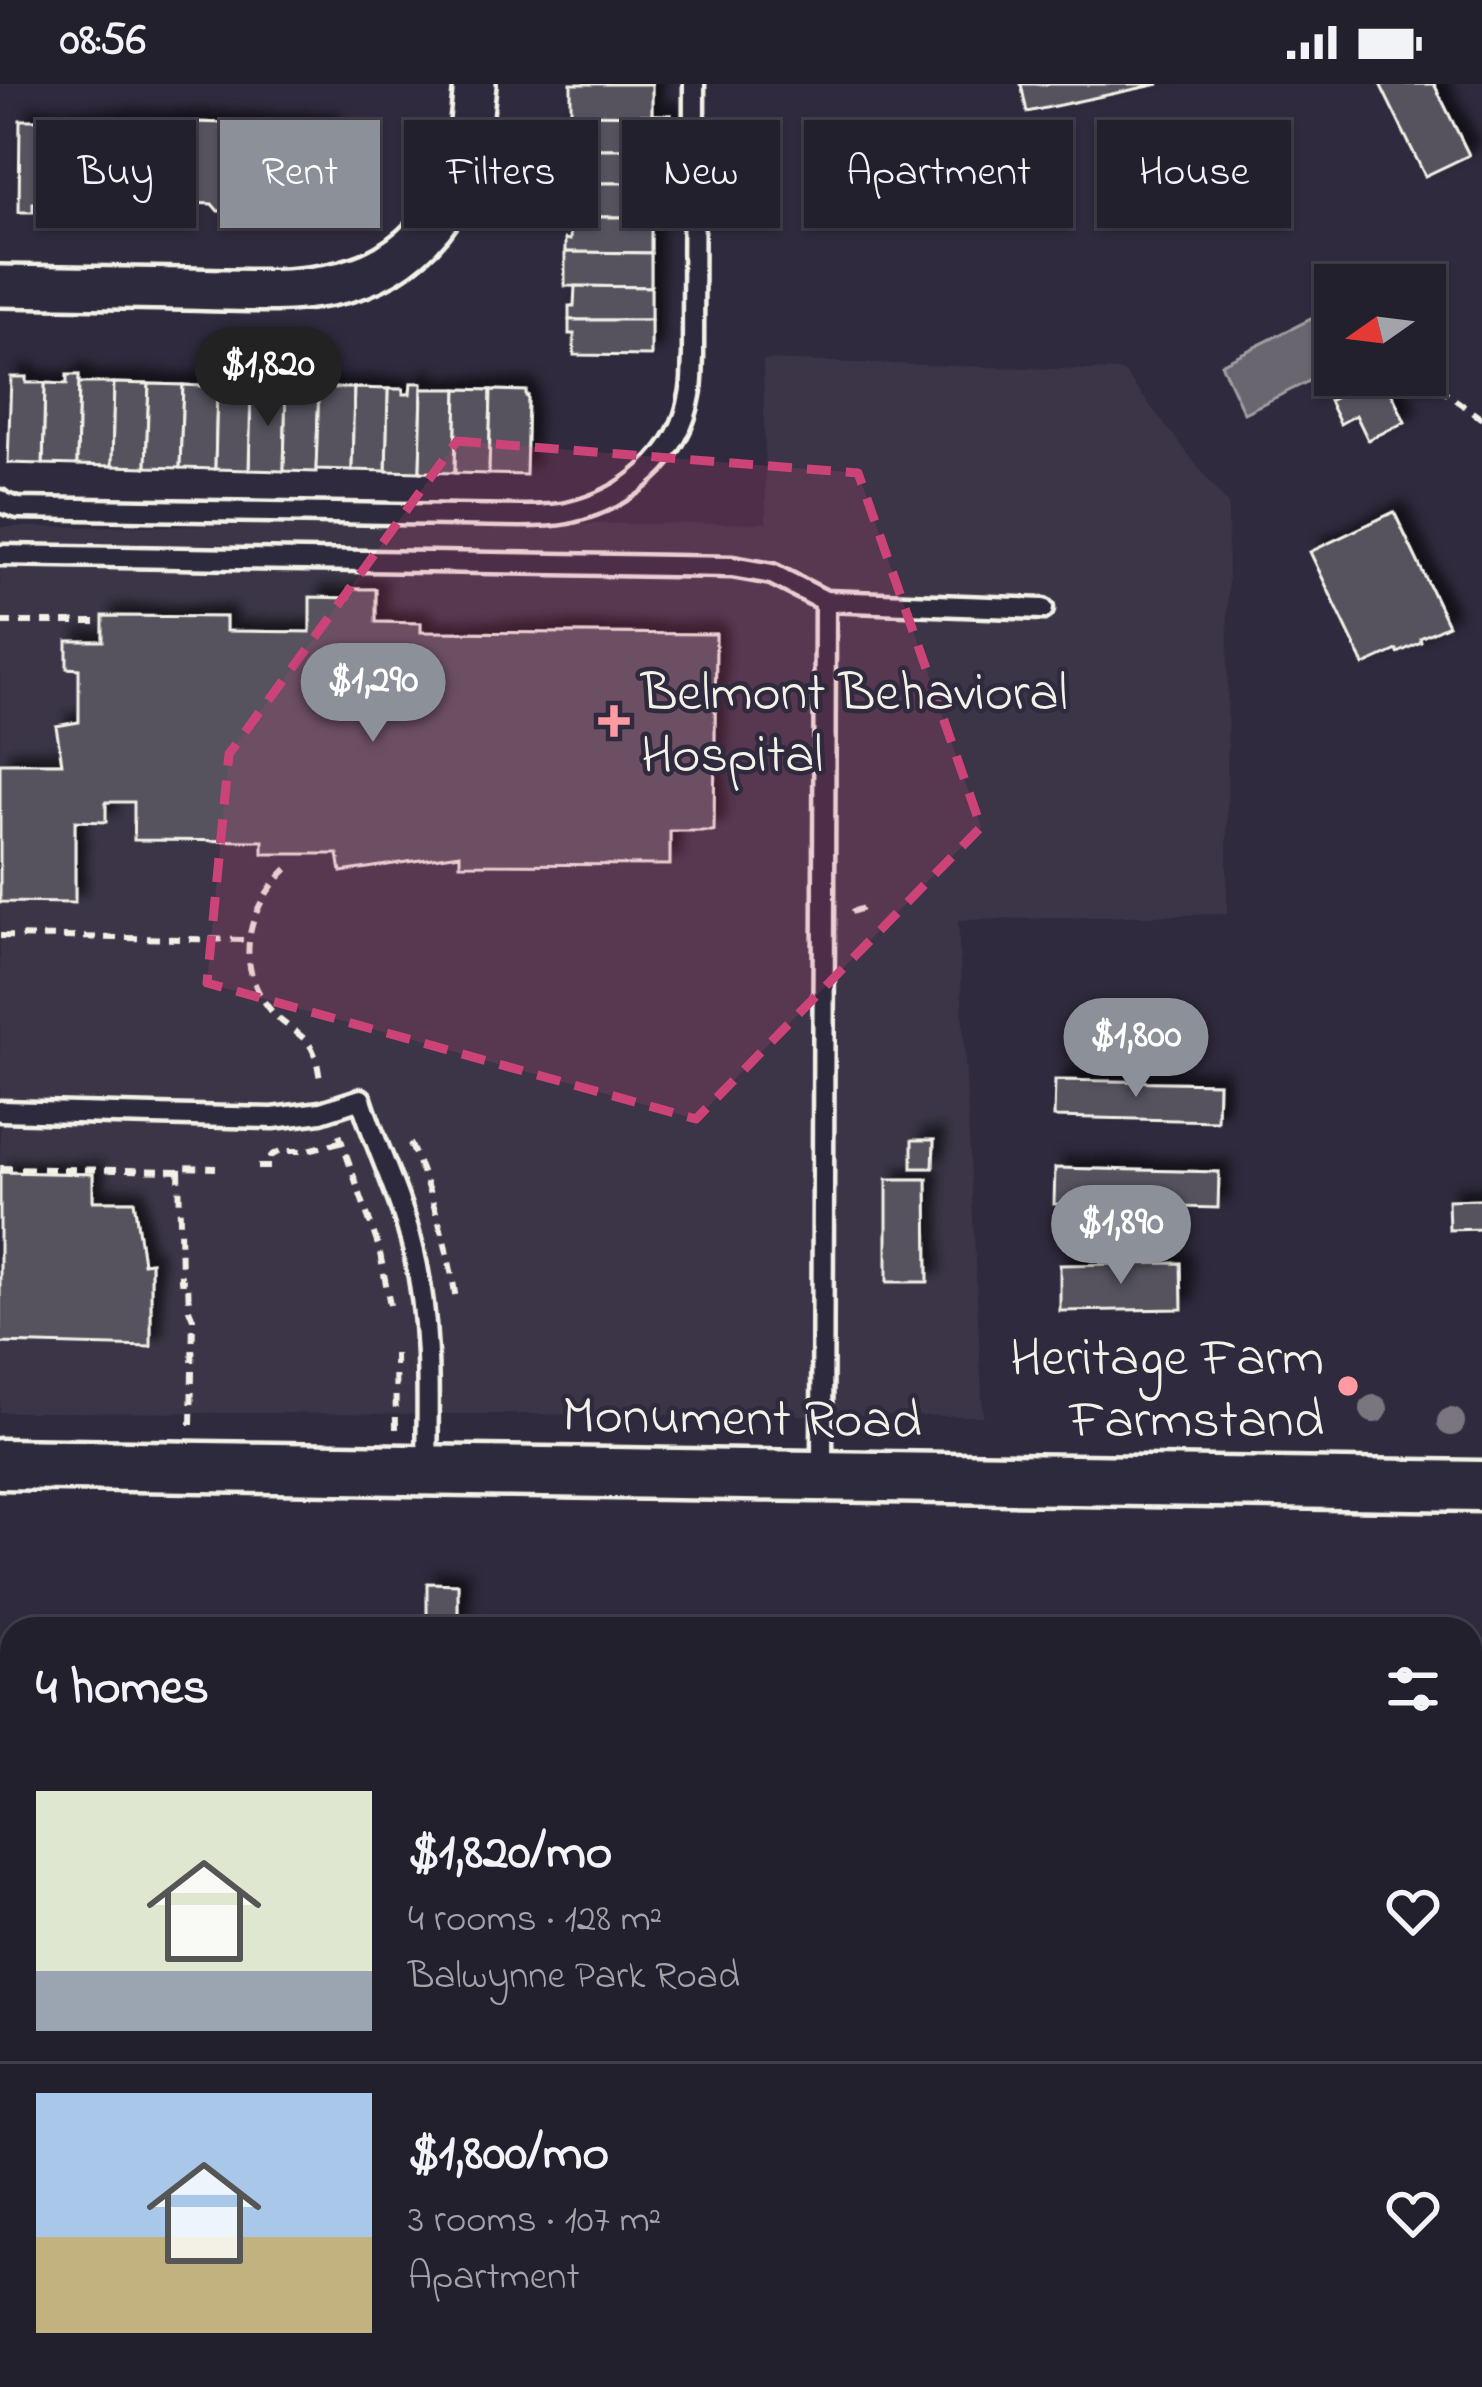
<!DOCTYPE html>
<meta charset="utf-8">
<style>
:root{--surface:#23202e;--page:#2f2d3a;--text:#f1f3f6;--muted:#a3a3aa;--line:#403e4a;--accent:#8c9099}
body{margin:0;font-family:"Indie Flower",sans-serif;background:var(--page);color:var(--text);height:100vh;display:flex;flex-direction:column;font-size:45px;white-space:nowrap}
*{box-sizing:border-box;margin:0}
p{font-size:39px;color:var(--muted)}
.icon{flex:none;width:66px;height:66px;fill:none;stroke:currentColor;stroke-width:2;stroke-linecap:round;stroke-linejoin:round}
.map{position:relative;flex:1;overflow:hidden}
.details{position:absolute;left:0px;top:1533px;width:1482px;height:771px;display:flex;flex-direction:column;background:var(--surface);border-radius:36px 36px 0 0;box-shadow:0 3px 9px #0004,0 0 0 3px var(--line)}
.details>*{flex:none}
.top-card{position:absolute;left:36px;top:36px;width:1410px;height:108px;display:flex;gap:24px}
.needle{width:78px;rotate:256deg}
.controls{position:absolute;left:1314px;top:180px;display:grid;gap:24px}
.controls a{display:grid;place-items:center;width:132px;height:132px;border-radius:0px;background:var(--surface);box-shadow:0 3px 9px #0004,0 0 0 3px var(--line);font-size:60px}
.price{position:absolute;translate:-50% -102px;padding:0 27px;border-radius:42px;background:var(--accent);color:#fff;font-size:39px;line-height:78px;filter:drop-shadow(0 3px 6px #0008)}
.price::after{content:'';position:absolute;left:50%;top:72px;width:36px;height:27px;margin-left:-18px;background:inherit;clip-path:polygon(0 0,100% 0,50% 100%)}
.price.active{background:#222;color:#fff}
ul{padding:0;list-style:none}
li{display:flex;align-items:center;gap:36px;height:300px;padding:0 36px}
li+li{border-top:3px solid var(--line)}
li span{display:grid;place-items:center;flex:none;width:336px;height:240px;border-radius:0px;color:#555}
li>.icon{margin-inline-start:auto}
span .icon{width:144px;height:144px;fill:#fffc;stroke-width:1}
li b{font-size:51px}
h2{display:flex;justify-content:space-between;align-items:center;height:144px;padding:0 36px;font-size:51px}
.pill{padding:0 42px;border-radius:0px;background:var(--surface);box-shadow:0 3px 9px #0004,0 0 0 3px var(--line);font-size:42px;line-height:108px}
.pill.active{background:var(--accent);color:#fff}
.status{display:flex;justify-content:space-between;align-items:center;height:84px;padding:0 60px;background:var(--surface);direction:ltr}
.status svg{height:33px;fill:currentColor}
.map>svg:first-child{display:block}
.built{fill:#3b3647}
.water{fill:#6a6670;stroke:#a19ea0;stroke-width:3}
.building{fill:#56525f;stroke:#f4f1e8;stroke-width:3;filter:url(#shadow)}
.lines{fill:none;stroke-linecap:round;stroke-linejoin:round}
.service-casing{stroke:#f4f1e8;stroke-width:27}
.minor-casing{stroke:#f4f1e8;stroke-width:48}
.tertiary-casing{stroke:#f4f1e8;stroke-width:57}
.path{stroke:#f4f1e8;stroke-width:6;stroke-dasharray:12 9;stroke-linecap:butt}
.service{stroke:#2f2a3d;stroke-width:18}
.minor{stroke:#2f2a3d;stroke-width:39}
.tertiary{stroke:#2f2a3d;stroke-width:48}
.tree{fill:#7a757e}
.marked{fill:#cc4377;fill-opacity:0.2;stroke:#cc4377;stroke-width:9;stroke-dasharray:24 15;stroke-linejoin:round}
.poi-dot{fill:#ff9aa2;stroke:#2f2a3d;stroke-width:4.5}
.labels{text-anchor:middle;stroke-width:9;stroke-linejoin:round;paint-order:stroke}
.poi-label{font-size:54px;fill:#f4f1e8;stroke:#2f2a3d;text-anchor:start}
.street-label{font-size:54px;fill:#f4f1e8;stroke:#2f2a3d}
</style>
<div class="status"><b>08:56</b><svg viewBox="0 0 49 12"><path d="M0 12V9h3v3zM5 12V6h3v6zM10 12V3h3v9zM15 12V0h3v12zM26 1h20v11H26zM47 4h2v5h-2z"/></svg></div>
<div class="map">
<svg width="1482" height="2303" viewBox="0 0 1482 2303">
<defs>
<filter id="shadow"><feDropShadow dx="10" dy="-10" stdDeviation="6" flood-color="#0009"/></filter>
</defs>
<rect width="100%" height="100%" fill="#2f2a3d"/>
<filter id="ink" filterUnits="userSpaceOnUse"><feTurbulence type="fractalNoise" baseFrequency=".00833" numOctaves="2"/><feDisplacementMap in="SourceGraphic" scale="24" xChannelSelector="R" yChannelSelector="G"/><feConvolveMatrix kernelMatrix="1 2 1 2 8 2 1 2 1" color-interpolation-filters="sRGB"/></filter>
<g filter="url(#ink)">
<polygon class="built" points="763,276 1123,287 1228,421 1227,830 958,836 983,1332 0,1328 0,443 766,439"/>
<polygon class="water" points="1335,223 1335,284 1244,329 1221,280"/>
<g class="building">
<polygon points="571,0 652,0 652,32 571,31"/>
<polygon points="1021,0 1159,0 1027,28"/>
<polygon points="1380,0 1434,0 1469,71 1425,92"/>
<polygon points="565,30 671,31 672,65 571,65 571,43 565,43"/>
<polygon points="20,36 54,36 53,119 33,119 33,128 19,128"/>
<polygon points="54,36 88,37 87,120 53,119"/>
<polygon points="88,37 123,37 122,118 102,115 102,120 87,120"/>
<polygon points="123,37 157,38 156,116 122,118"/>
<polygon points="157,38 192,38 191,116 171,116 171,122 156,122"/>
<polygon points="192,38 226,39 224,124 222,127 218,127 212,120 190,119"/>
<polygon points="226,39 260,40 259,122 224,122"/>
<polygon points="260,40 295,40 294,123 288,129 280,122 259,122"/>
<polygon points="295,40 330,41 329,122 308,122 308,130 294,130"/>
<polygon points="571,65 652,65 652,99 564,99 564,87 571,88"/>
<polygon points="564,99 652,99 651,133 571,133 570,111 564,111"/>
<polygon points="571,133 651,133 651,169 565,168 565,155 570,156"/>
<polygon points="565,168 651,169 651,203 565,202"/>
<polygon points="575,202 651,203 651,236 569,236 569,222 574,222"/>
<polygon points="569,236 651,236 651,272 574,271 574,250 569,250"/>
<polygon points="67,291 79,291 77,381 43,380 45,299 67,300"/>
<polygon points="1383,291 1405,338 1368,356 1356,331 1340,340 1329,317"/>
<polygon points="11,293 26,293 26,299 45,299 43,380 8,379"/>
<polygon points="79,299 114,299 112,382 77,381"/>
<polygon points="114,299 149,300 146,383 112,382"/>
<polygon points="411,299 422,299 420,388 386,387 388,305 403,305 403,310 410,310"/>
<polygon points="149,300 183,301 180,384 146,383"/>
<polygon points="183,301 217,303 215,385 180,384"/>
<polygon points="272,301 286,303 284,387 249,386 251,303 272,304"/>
<polygon points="217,303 251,303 249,386 215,385"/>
<polygon points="286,303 319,304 316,388 284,387"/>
<polygon points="319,304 354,304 352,386 316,385"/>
<polygon points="354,304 388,305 386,387 352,386"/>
<polygon points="422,305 457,305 455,389 420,388"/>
<polygon points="457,305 491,306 489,390 455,389"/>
<polygon points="491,306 526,307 526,312 528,312 526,391 489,390"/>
<polygon points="1394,428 1448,541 1420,554 1421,558 1398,569 1397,566 1364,581 1310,468"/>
<polygon points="349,505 376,505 376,538 421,539 421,548 716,550 714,747 670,747 670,781 460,780 460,770 341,788 338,770 263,770 263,757 134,756 134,718 106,718 106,738 75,737 75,819 0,818 0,679 62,679 56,642 79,638 79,585 67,584 67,557 103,557 103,532 226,533 226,547 310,548 310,513 349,514"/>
<polygon points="1055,996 1218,999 1217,1037 1054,1033"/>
<polygon points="912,1056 934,1056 933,1084 912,1084"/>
<polygon points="1055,1084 1219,1088 1218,1124 1054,1120"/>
<polygon points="0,1088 93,1090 93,1117 134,1117 143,1179 151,1178 151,1263 0,1259"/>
<polygon points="887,1095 927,1095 928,1198 887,1198"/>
<polygon points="1482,1115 1482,1145 1449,1146 1448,1116"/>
<polygon points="1181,1179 1182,1225 1060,1227 1060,1181"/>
<polygon points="427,1499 458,1500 458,1545 427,1545"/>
</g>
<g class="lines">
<defs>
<g id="service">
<path d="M0,416L3,419L18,424L520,432C536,432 552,432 567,429C626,416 680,373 690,311C693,299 692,285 693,273L694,0"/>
<polyline points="0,471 732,483 772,490 825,517 1043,525"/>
<path d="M0,1027L273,1034L321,1028L361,1015C377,1066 401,1113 413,1164C431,1239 428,1310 427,1386"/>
<polyline points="822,1389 825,517"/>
<polyline points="1470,2229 1482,2223"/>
<polyline points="419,2292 419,2303"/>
<polyline points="1030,2292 1030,2303"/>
<polyline points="1330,2303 1351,2292"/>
</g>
<path id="minor" d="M0,202C62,203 123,204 185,205C242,206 305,212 360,193C397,180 430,151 449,116C469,80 471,40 475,0"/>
<polyline id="tertiary" points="0,1380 1482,1402"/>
</defs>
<use href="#service" class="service-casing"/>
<use href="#minor" class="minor-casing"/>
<use href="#tertiary" class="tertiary-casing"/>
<g class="path">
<polyline points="1421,291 1482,335"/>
<polyline points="0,538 95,538"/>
<path d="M287,785C245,825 232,885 275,931C286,943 303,950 311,963C318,974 318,988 321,1000"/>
<polyline points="851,828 870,822"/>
<polyline points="0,852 248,856"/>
<polyline points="339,1050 379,1164 390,1221"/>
<path d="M410,1059C432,1110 448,1161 456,1216"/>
<polyline points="258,1083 270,1083 271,1072 280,1067 304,1067 340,1058"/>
<polyline points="0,1084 179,1087"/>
<polyline points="395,1270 396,1345"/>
<polyline points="191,1341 193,1235 189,1225 188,1197 181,1197 179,1083 216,1084"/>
</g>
<use href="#service" class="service"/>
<use href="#minor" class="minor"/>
<use href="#tertiary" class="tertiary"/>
</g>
<g class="tree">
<circle cx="1374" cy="1325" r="14"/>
<circle cx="1451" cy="1338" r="14"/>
</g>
</g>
<path class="marked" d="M457,357L858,389L981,743L696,1035L207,899L229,670Z"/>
<g class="poi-dot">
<path d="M608 619h12v12h12v12h-12v12h-12v-12h-12v-12h12z"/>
<circle cx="1348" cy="1302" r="12"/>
</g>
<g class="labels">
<g class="poi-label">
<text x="641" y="625">Belmont Behavioral<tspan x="641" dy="62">Hospital</tspan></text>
<text x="1324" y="1290" text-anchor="end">Heritage Farm<tspan x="1324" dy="62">Farmstand</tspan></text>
</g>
<g class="street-label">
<text transform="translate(742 1331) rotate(1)" y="19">Monument Road</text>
</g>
</g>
</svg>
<div class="controls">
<a><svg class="needle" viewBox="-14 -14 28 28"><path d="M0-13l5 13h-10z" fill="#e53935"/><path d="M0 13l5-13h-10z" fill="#a3a3aa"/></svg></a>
</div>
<b class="price active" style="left:268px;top:345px">$1,820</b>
<b class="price" style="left:373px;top:661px">$1,290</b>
<b class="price" style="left:1136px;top:1016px">$1,800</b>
<b class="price" style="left:1121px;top:1203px">$1,890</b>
<div class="top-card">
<a class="pill">Buy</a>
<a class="pill active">Rent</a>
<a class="pill">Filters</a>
<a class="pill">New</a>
<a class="pill">Apartment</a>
<a class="pill">House</a>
</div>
<section class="details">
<h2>4 homes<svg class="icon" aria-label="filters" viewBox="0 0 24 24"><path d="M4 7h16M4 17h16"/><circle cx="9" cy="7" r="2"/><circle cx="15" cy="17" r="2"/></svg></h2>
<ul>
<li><span style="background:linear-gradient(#dfe7d0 75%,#9aa5b1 0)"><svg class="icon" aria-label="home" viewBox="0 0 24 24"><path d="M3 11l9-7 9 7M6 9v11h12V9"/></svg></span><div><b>$1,820/mo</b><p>4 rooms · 128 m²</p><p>Balwynne Park Road</p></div><svg class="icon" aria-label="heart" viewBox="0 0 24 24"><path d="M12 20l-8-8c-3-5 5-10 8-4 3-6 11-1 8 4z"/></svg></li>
<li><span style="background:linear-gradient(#a9c7e8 60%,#c2b280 0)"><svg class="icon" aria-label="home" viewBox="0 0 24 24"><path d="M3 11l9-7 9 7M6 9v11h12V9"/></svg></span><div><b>$1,800/mo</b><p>3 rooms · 107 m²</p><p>Apartment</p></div><svg class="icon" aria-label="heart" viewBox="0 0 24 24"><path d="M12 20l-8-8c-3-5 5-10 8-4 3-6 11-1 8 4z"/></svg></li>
</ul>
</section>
</div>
